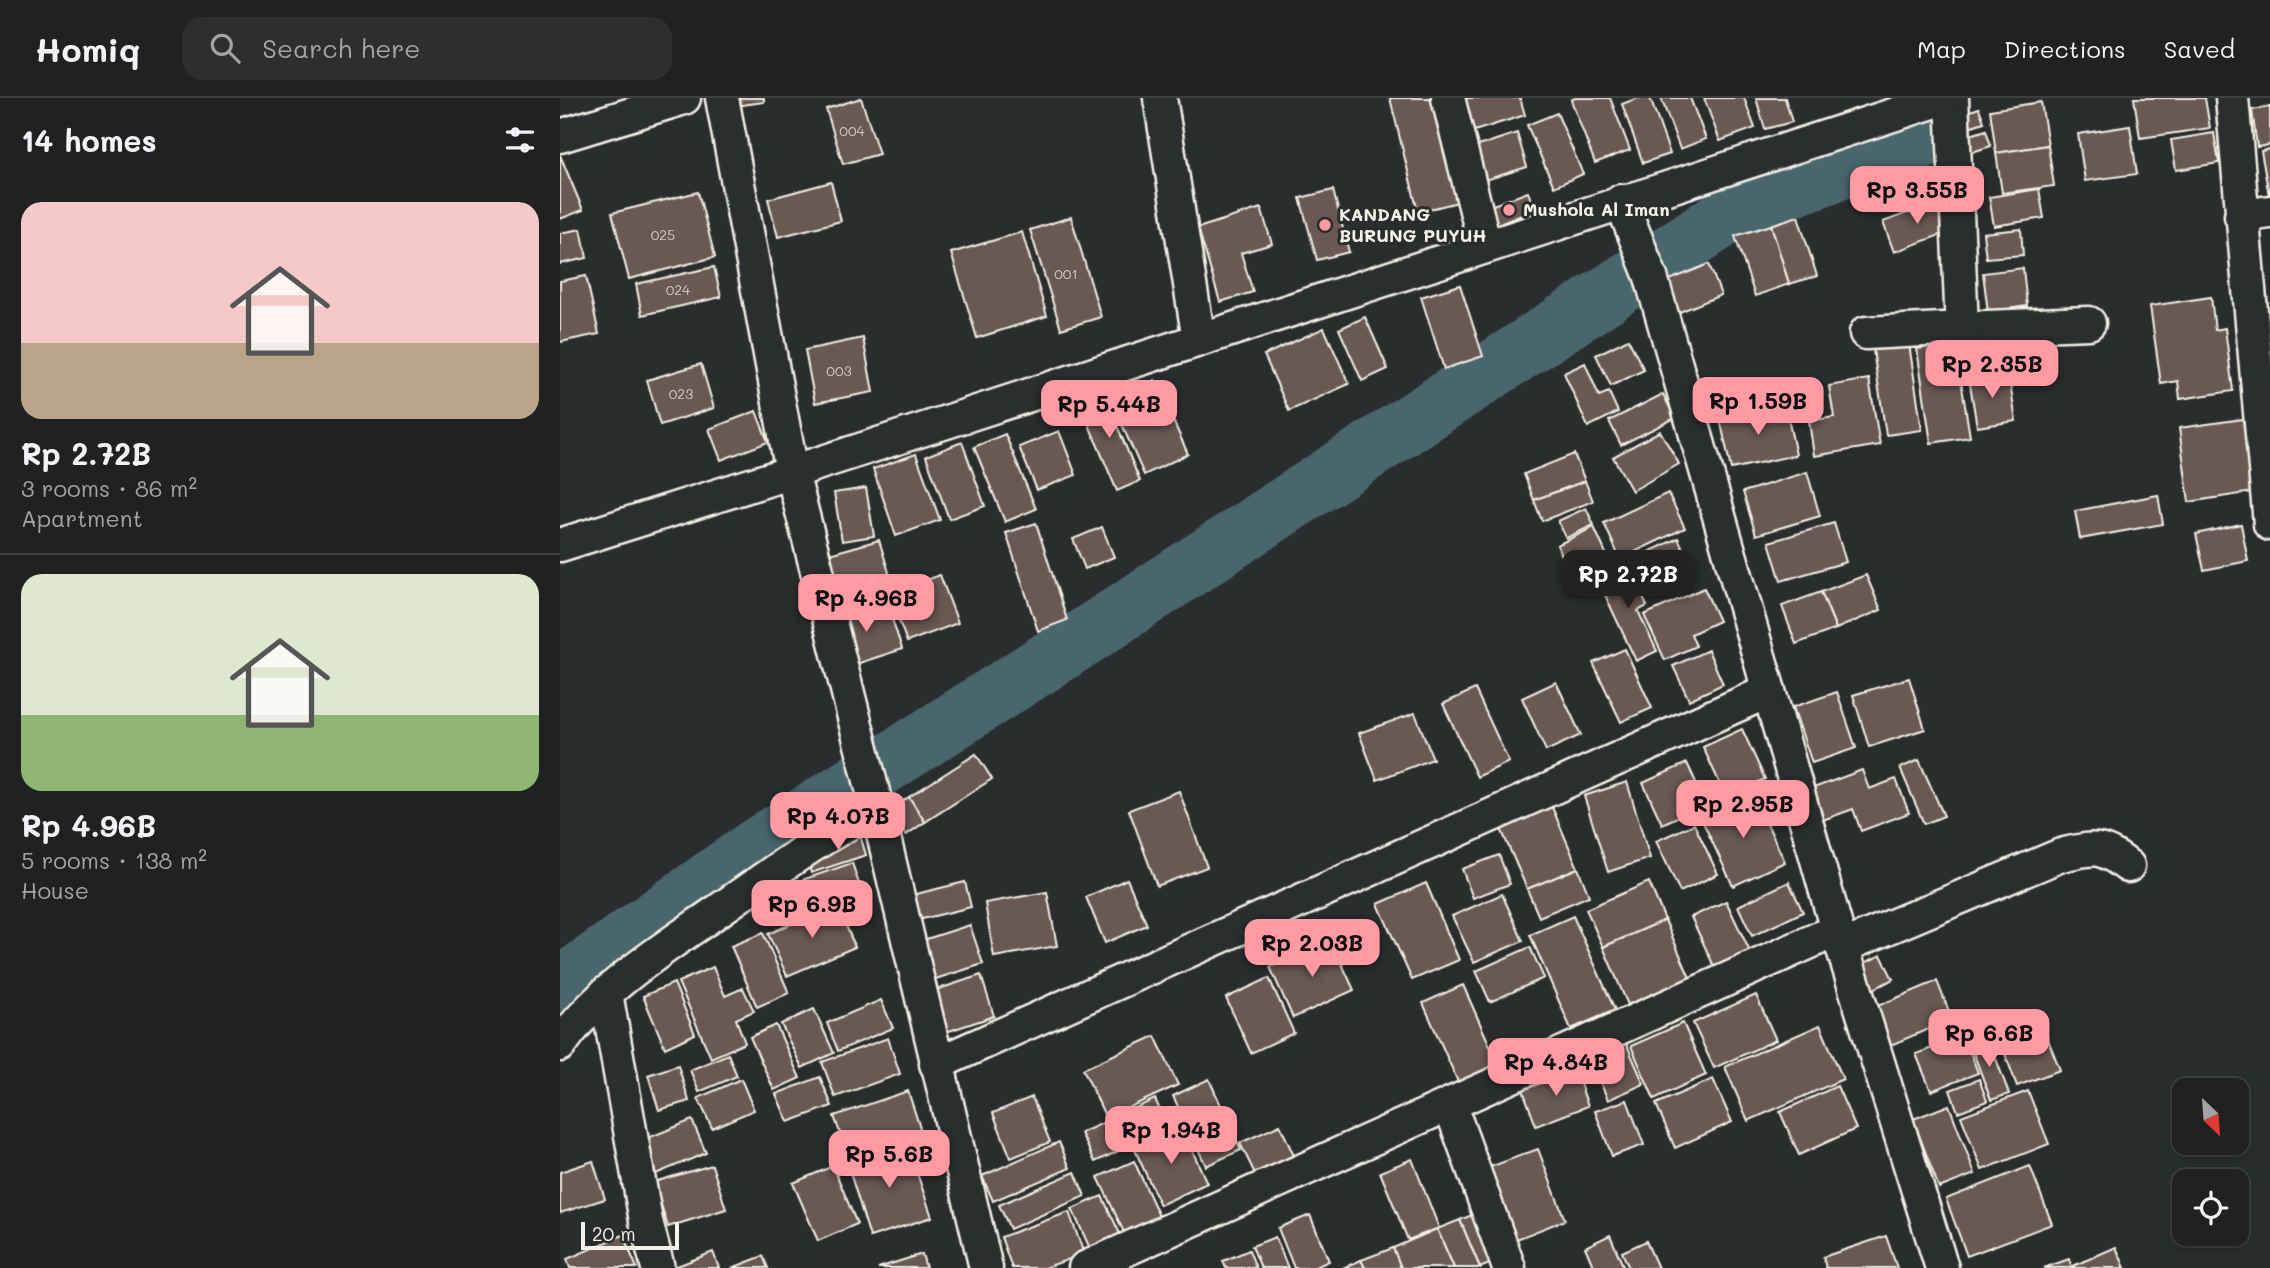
<!DOCTYPE html>
<meta charset="utf-8">
<style>
:root{--surface:#202222;--page:#2d2f2f;--text:#f1f3f6;--muted:#a2a4a5;--line:#3d3f40;--accent:#ff9aa2}
body{margin:0;font-family:Mali,sans-serif;background:var(--page);color:var(--text);height:100vh;display:flex;flex-direction:column;font-size:26px;white-space:nowrap}
*{box-sizing:border-box;margin:0}
p{font-size:23px;color:var(--muted)}
.icon{flex:none;width:38px;height:38px;fill:none;stroke:currentColor;stroke-width:2;stroke-linecap:round;stroke-linejoin:round}
.map{position:relative;flex:1;overflow:hidden}
.sheet{display:flex;flex-direction:column;background:var(--surface);width:560px}
.sheet>*{flex:none}
.needle{width:46px;rotate:155deg}
.fabs{position:absolute;left:1612px;top:980px;display:grid;gap:14px}
.fabs a{display:grid;place-items:center;width:77px;height:77px;border-radius:14px;background:var(--surface);box-shadow:0 4px 10px #0003,0 0 0 2px var(--line);font-size:35px}
.scale{position:absolute;left:21px;bottom:18px;width:98px;box-sizing:border-box;padding-left:7px;border:4px solid #f4f1e8;border-top:0;font-size:19px;line-height:24px;white-space:nowrap;color:#f4f1e8;-webkit-text-stroke:5px #2a2d2e;paint-order:stroke}
.price{position:absolute;translate:-50% -60px;padding:0 16px;border-radius:14px;background:var(--accent);color:#111;font-size:23px;line-height:46px;filter:drop-shadow(0 2px 4px #0008)}
.price::after{content:'';position:absolute;left:50%;top:42px;width:21px;height:16px;margin-left:-10px;background:inherit;clip-path:polygon(0 0,100% 0,50% 100%)}
.price.active{background:#222;color:#fff}
ul{padding:0;list-style:none}
li{display:grid;align-content:center;gap:14px;height:371px;padding:0 21px}
li+li{border-top:2px solid var(--line)}
li span{display:grid;place-items:center;height:217px;border-radius:21px;color:#555}
li>.icon{margin-inline-start:auto}
span .icon{width:126px;height:126px;fill:#fffc;stroke-width:1}
li b{font-size:30px}
h2{display:flex;justify-content:space-between;align-items:center;height:84px;padding:0 21px;font-size:30px}
header{display:flex;align-items:center;gap:42px;box-sizing:border-box;height:98px;padding:0 35px;background:var(--surface);border-bottom:2px solid var(--line)}
header strong{font-size:33px}
nav{display:flex;gap:38px;margin-inline-start:auto;font-size:24px}
.search{width:490px;height:63px;background:var(--page);display:flex;align-items:center;gap:18px;box-sizing:border-box;padding:0 24px;border-radius:21px;color:var(--muted);font-size:26px}
main{display:flex;flex:1;min-height:0}
.map>svg:first-child{display:block}
.lines{fill:none;stroke-linecap:round;stroke-linejoin:round}
.river{stroke:#48666c;stroke-width:58}
.building{fill:#695853;stroke:#f4f1e8;stroke-width:2}
.minor-casing{stroke:#f4f1e8;stroke-width:37}
.minor{stroke:#2a2d2e;stroke-width:32}
.poi-dot{fill:#ff9aa2;stroke:#2a2d2e;stroke-width:2.5}
.labels{text-anchor:middle;stroke-width:6;stroke-linejoin:round;paint-order:stroke}
.number-label{font-size:14px;fill:#d1cbc3}
.poi-label{font-size:18px;font-weight:bold;fill:#f4f1e8;stroke:#2a2d2e;text-anchor:start}
</style>
<header>
<strong>Homiq</strong>
<div class="search"><svg class="icon" aria-label="search" viewBox="0 0 24 24"><circle cx="10" cy="10" r="6"/><path d="M15 15l6 6"/></svg>Search here</div>
<nav><a>Map</a><a>Directions</a><a>Saved</a></nav>
</header>
<main>
<section class="sheet">
<h2>14 homes<svg class="icon" aria-label="filters" viewBox="0 0 24 24"><path d="M4 7h16M4 17h16"/><circle cx="9" cy="7" r="2"/><circle cx="15" cy="17" r="2"/></svg></h2>
<ul>
<li><span style="background:linear-gradient(#f6c9c9 65%,#b9a48a 0)"><svg class="icon" aria-label="home" viewBox="0 0 24 24"><path d="M3 11l9-7 9 7M6 9v11h12V9"/></svg></span><div><b>Rp 2.72B</b><p>3 rooms · 86 m²</p><p>Apartment</p></div></li>
<li><span style="background:linear-gradient(#dfe7d0 65%,#8fb573 0)"><svg class="icon" aria-label="home" viewBox="0 0 24 24"><path d="M3 11l9-7 9 7M6 9v11h12V9"/></svg></span><div><b>Rp 4.96B</b><p>5 rooms · 138 m²</p><p>House</p></div></li>
</ul>
</section>
<div class="map">
<svg width="1710" height="1170" viewBox="0 0 1710 1170">
<rect width="100%" height="100%" fill="#2a2d2e"/>
<filter id="ink" filterUnits="userSpaceOnUse"><feTurbulence type="fractalNoise" baseFrequency=".0143" numOctaves="2"/><feDisplacementMap in="SourceGraphic" scale="14" xChannelSelector="R" yChannelSelector="G"/><feConvolveMatrix kernelMatrix="1 2 1 2 8 2 1 2 1" color-interpolation-filters="sRGB"/></filter>
<g filter="url(#ink)">
<g class="lines">
<polyline class="river" points="0,905 19,875 198,748 508,550 1182,108 1360,44 1356,0"/>
</g>
<g class="building">
<polygon points="174,0 204,0 204,4 175,8"/>
<polygon points="301,0 319,56 283,66 266,11"/>
<polygon points="830,0 877,0 902,103 858,114"/>
<polygon points="901,0 960,0 965,17 911,34"/>
<polygon points="1015,0 1050,0 1070,52 1035,65 1011,2"/>
<polygon points="1078,0 1090,0 1110,56 1083,65 1062,6"/>
<polygon points="1101,0 1130,0 1146,41 1120,51"/>
<polygon points="1144,0 1184,0 1195,30 1160,43"/>
<polygon points="1196,0 1225,0 1232,24 1205,31"/>
<polygon points="1574,0 1645,0 1650,30 1580,40"/>
<polygon points="1481,4 1488,47 1436,55 1430,12"/>
<polygon points="1710,9 1710,47 1697,49 1692,12"/>
<polygon points="1419,10 1424,24 1400,32 1395,18"/>
<polygon points="997,15 1023,76 994,89 967,27"/>
<polygon points="1570,28 1577,76 1525,83 1518,36"/>
<polygon points="1426,32 1431,48 1406,56 1401,40"/>
<polygon points="957,35 967,69 919,84 909,51"/>
<polygon points="1654,35 1659,65 1616,72 1611,42"/>
<polygon points="1488,47 1494,88 1442,95 1436,55"/>
<polygon points="1710,51 1710,103 1701,53"/>
<polygon points="0,57 23,112 0,121"/>
<polygon points="271,84 281,123 218,139 208,101"/>
<polygon points="1479,91 1484,120 1434,128 1429,99"/>
<polygon points="773,92 789,154 757,162 740,100"/>
<polygon points="138,94 155,159 69,181 52,115"/>
<polygon points="968,94 975,112 929,130 922,111"/>
<polygon points="1380,103 1391,133 1334,154 1323,124"/>
<polygon points="701,110 712,146 681,155 693,194 660,204 638,130"/>
<polygon points="1238,118 1257,178 1229,186 1211,127"/>
<polygon points="511,119 541,219 501,231 470,132"/>
<polygon points="1211,127 1229,186 1195,198 1175,138"/>
<polygon points="21,131 27,160 0,166 0,135"/>
<polygon points="1461,131 1463,157 1426,160 1423,135"/>
<polygon points="462,134 487,218 417,240 391,155"/>
<polygon points="1149,166 1161,197 1110,218 1097,187"/>
<polygon points="154,169 161,199 82,217 76,186"/>
<polygon points="1463,170 1467,208 1428,214 1423,175"/>
<polygon points="26,178 39,236 0,244 0,183"/>
<polygon points="900,187 923,258 884,271 861,199"/>
<polygon points="1651,199 1655,232 1665,230 1673,293 1620,301 1618,283 1601,286 1590,208"/>
<polygon points="805,219 828,271 802,283 779,231"/>
<polygon points="764,230 789,286 729,313 704,257"/>
<polygon points="303,240 313,294 255,305 245,252"/>
<polygon points="1068,241 1084,272 1051,288 1036,257"/>
<polygon points="1395,245 1410,339 1371,345 1357,251"/>
<polygon points="1349,246 1362,332 1326,337 1313,252"/>
<polygon points="1025,265 1039,298 1049,294 1058,314 1028,329 1004,275"/>
<polygon points="141,266 154,310 100,327 87,282"/>
<polygon points="1448,274 1456,323 1417,329 1409,280"/>
<polygon points="1309,281 1320,347 1254,358 1249,323 1274,319 1269,288"/>
<polygon points="595,282 628,356 584,377 551,302"/>
<polygon points="542,291 580,383 557,393 518,301"/>
<polygon points="1103,296 1115,320 1061,347 1049,323"/>
<polygon points="1225,306 1236,357 1171,371 1160,321"/>
<polygon points="196,313 208,344 161,362 149,331"/>
<polygon points="1683,321 1693,394 1629,404 1619,330"/>
<polygon points="499,333 516,377 477,392 459,349"/>
<polygon points="1100,333 1119,366 1072,393 1053,359"/>
<polygon points="445,336 476,411 445,424 414,349"/>
<polygon points="402,344 425,408 389,421 366,358"/>
<polygon points="356,356 380,422 336,438 313,371"/>
<polygon points="1014,356 1025,383 974,402 964,376"/>
<polygon points="1247,374 1260,418 1196,437 1183,394"/>
<polygon points="1025,383 1033,403 982,423 974,402"/>
<polygon points="306,390 314,438 282,443 274,395"/>
<polygon points="1108,395 1125,430 1060,461 1044,425"/>
<polygon points="1598,397 1603,426 1520,441 1515,413"/>
<polygon points="1026,410 1034,427 1006,440 998,423"/>
<polygon points="476,425 507,522 478,533 446,435"/>
<polygon points="1274,425 1286,464 1221,483 1209,444"/>
<polygon points="1681,426 1688,463 1644,472 1636,436"/>
<polygon points="542,429 554,459 525,471 513,441"/>
<polygon points="1034,429 1049,462 1012,479 997,447"/>
<polygon points="1118,440 1132,469 1083,492 1070,463"/>
<polygon points="319,442 330,478 276,494 266,457"/>
<polygon points="1067,466 1087,508 1078,513 1097,553 1076,563 1037,480"/>
<polygon points="380,477 398,525 347,544 329,496"/>
<polygon points="1306,477 1321,512 1276,531 1261,494"/>
<polygon points="1144,490 1159,523 1131,536 1136,548 1105,562 1084,517"/>
<polygon points="1261,494 1276,531 1236,546 1222,508"/>
<polygon points="326,503 342,551 287,569 271,521"/>
<polygon points="1065,551 1092,610 1061,624 1033,565"/>
<polygon points="1148,552 1163,586 1129,602 1113,568"/>
<polygon points="1349,580 1365,631 1309,649 1293,597"/>
<polygon points="996,584 1021,637 986,653 962,600"/>
<polygon points="915,591 949,664 917,679 883,606"/>
<polygon points="1277,594 1296,650 1252,665 1233,609"/>
<polygon points="855,615 873,661 817,682 799,635"/>
<polygon points="1182,631 1205,681 1166,699 1143,649"/>
<polygon points="416,656 432,681 365,724 349,699"/>
<polygon points="1359,662 1384,718 1364,726 1340,670"/>
<polygon points="1127,665 1146,706 1102,726 1083,685"/>
<polygon points="1302,672 1309,691 1336,681 1349,715 1301,733 1293,711 1260,723 1248,692"/>
<polygon points="1067,684 1090,760 1048,774 1024,698"/>
<polygon points="619,693 647,769 597,788 569,712"/>
<polygon points="1193,696 1225,764 1173,788 1141,720"/>
<polygon points="349,699 365,724 346,737 329,712"/>
<polygon points="989,702 1018,770 967,791 938,724"/>
<polygon points="1134,726 1158,776 1120,794 1096,743"/>
<polygon points="298,730 306,757 251,775 247,759"/>
<polygon points="939,757 950,786 913,800 902,771"/>
<polygon points="292,765 302,795 253,813 242,782"/>
<polygon points="1018,770 1029,798 979,819 967,791"/>
<polygon points="567,781 587,827 545,845 526,799"/>
<polygon points="405,784 411,809 354,823 348,798"/>
<polygon points="1089,784 1105,822 1043,849 1026,811"/>
<polygon points="1229,784 1243,814 1192,838 1178,808"/>
<polygon points="866,785 899,862 852,882 818,806"/>
<polygon points="487,794 497,848 434,859 425,805"/>
<polygon points="942,796 963,843 914,864 892,818"/>
<polygon points="1166,803 1193,860 1158,877 1131,819"/>
<polygon points="277,806 295,849 227,878 208,836"/>
<polygon points="1013,818 1055,912 1011,931 970,837"/>
<polygon points="1105,822 1130,880 1068,907 1043,849"/>
<polygon points="410,827 423,866 369,883 357,844"/>
<polygon points="203,835 229,895 197,909 171,848"/>
<polygon points="771,842 794,892 733,920 710,869"/>
<polygon points="970,849 984,880 930,904 916,873"/>
<polygon points="1321,857 1333,881 1305,896 1292,871"/>
<polygon points="153,869 165,898 183,890 194,913 176,921 185,945 151,960 118,884"/>
<polygon points="421,877 434,918 386,934 373,893"/>
<polygon points="709,880 734,935 691,955 666,900"/>
<polygon points="1377,883 1392,921 1331,947 1315,909"/>
<polygon points="114,885 135,936 105,950 83,898"/>
<polygon points="903,887 938,966 898,984 863,905"/>
<polygon points="1196,897 1216,942 1154,970 1133,925"/>
<polygon points="321,902 333,930 278,953 267,925"/>
<polygon points="254,911 274,955 242,970 221,926"/>
<polygon points="1123,925 1146,977 1094,1001 1071,948"/>
<polygon points="1482,926 1500,972 1457,988 1440,942"/>
<polygon points="216,927 240,980 214,992 190,939"/>
<polygon points="1260,927 1283,981 1188,1023 1165,969"/>
<polygon points="595,938 618,987 546,1020 523,971"/>
<polygon points="1404,938 1418,975 1371,993 1356,956"/>
<polygon points="1428,939 1449,996 1431,1002 1410,946"/>
<polygon points="328,940 340,976 275,999 262,964"/>
<polygon points="1066,945 1084,986 1048,1002 1030,961"/>
<polygon points="168,956 177,978 139,994 130,972"/>
<polygon points="118,967 129,1003 99,1012 88,977"/>
<polygon points="1015,972 1028,1008 976,1028 963,992"/>
<polygon points="260,979 272,1008 228,1024 216,996"/>
<polygon points="181,981 194,1012 152,1030 138,1000"/>
<polygon points="649,981 681,1052 646,1068 613,998"/>
<polygon points="1153,981 1172,1024 1115,1050 1096,1006"/>
<polygon points="1419,981 1427,1003 1398,1014 1390,992"/>
<polygon points="1277,988 1296,1031 1239,1057 1220,1014"/>
<polygon points="348,993 361,1033 288,1057 274,1018"/>
<polygon points="1468,993 1489,1046 1422,1072 1401,1018"/>
<polygon points="472,999 490,1044 451,1060 433,1015"/>
<polygon points="595,1001 608,1030 535,1064 521,1035"/>
<polygon points="1067,1002 1084,1047 1052,1058 1035,1013"/>
<polygon points="1389,1007 1415,1076 1379,1090 1353,1021"/>
<polygon points="132,1022 146,1055 96,1076 83,1042"/>
<polygon points="720,1027 735,1060 696,1078 680,1045"/>
<polygon points="622,1030 647,1085 600,1107 575,1052"/>
<polygon points="499,1044 510,1070 433,1103 422,1078"/>
<polygon points="347,1046 372,1119 310,1139 287,1065"/>
<polygon points="978,1051 1005,1122 949,1144 922,1072"/>
<polygon points="852,1061 879,1130 848,1142 820,1074"/>
<polygon points="33,1063 45,1101 0,1115 0,1074"/>
<polygon points="574,1063 603,1127 568,1143 538,1079"/>
<polygon points="152,1067 166,1111 108,1129 94,1084"/>
<polygon points="273,1068 297,1126 258,1143 233,1085"/>
<polygon points="1470,1068 1492,1126 1407,1158 1386,1101"/>
<polygon points="515,1074 525,1098 450,1131 439,1107"/>
<polygon points="542,1098 563,1142 532,1155 512,1111"/>
<polygon points="921,1113 941,1161 920,1170 900,1122"/>
<polygon points="509,1114 524,1156 484,1170 452,1170 441,1139"/>
<polygon points="750,1117 769,1163 753,1170 734,1170 718,1130"/>
<polygon points="900,1122 920,1170 894,1170 877,1131"/>
<polygon points="877,1131 894,1170 841,1170 833,1150"/>
<polygon points="63,1137 77,1170 10,1170 7,1161"/>
<polygon points="1050,1137 1064,1170 1034,1170 1025,1149"/>
<polygon points="1326,1138 1337,1170 1266,1170 1263,1159"/>
<polygon points="715,1139 728,1170 701,1170 692,1148"/>
<polygon points="1086,1143 1098,1170 1069,1170 1062,1154"/>
<polygon points="1556,1149 1565,1170 1514,1170 1513,1168"/>
<polygon points="833,1150 841,1170 805,1170 801,1162"/>
<polygon points="689,1152 696,1170 666,1170 663,1163"/>
<polygon points="153,1154 159,1170 112,1170"/>
<polygon points="362,1156 366,1170 318,1170"/>
<polygon points="203,1158 208,1170 172,1170"/>
<polygon points="1509,1161 1512,1170 1484,1170"/>
<polygon points="801,1162 805,1170 783,1170"/>
</g>
<g class="lines">
<defs>
<g id="minor">
<polyline points="600,0 639,242"/>
<polyline points="888,0 925,148"/>
<polyline points="1672,0 1710,426"/>
<polyline points="0,38 124,0"/>
<polyline points="1061,103 1091,179 1277,832 1382,1170"/>
<polyline points="1681,118 1710,114"/>
<polyline points="1402,230 1529,225"/>
<polyline points="1306,235 1402,230 1392,0"/>
<polyline points="0,447 232,374 162,0"/>
<path d="M1282,849L1501,757C1535,749 1540,747 1568,768"/>
<polyline points="46,895 86,1123 98,1170"/>
<path d="M0,947C40,889 102,852 159,812C211,776 260,739 317,710"/>
<polyline points="376,966 1209,593"/>
<polyline points="890,1007 949,1170"/>
<polyline points="426,1170 315,702 232,374 1385,0"/>
<polyline points="525,1170 1277,832"/>
</g>
</defs>
<use href="#minor" class="minor-casing"/>
<use href="#minor" class="minor"/>
</g>
</g>
<g class="poi-dot">
<circle cx="949" cy="112" r="7"/>
<circle cx="765" cy="127" r="7"/>
</g>
<g class="labels">
<g class="number-label">
<text x="292" y="38">004</text>
<text x="103" y="142">025</text>
<text x="506" y="181">001</text>
<text x="118" y="197">024</text>
<text x="279" y="278">003</text>
<text x="121" y="301">023</text>
</g>
<g class="poi-label">
<text x="963" y="118">Mushola Al Iman</text>
<text x="779" y="123">KANDANG<tspan x="779" dy="21">BURUNG PUYUH</tspan></text>
</g>
</g>
</svg>
<div class="fabs">
<a><svg class="needle" viewBox="-14 -14 28 28"><path d="M0-13l5 13h-10z" fill="#e53935"/><path d="M0 13l5-13h-10z" fill="#a2a4a5"/></svg></a>
<a><svg class="icon" aria-label="locate" viewBox="0 0 24 24"><circle cx="12" cy="12" r="6"/><path d="M12 2v4M12 18v4M2 12h4M18 12h4"/></svg></a>
</div>
<div class="scale">20 m</div>
<b class="price" style="left:1357px;top:128px">Rp 3.55B</b>
<b class="price" style="left:1432px;top:302px">Rp 2.35B</b>
<b class="price" style="left:1198px;top:339px">Rp 1.59B</b>
<b class="price" style="left:549px;top:342px">Rp 5.44B</b>
<b class="price active" style="left:1068px;top:512px">Rp 2.72B</b>
<b class="price" style="left:306px;top:536px">Rp 4.96B</b>
<b class="price" style="left:1183px;top:742px">Rp 2.95B</b>
<b class="price" style="left:278px;top:754px">Rp 4.07B</b>
<b class="price" style="left:252px;top:842px">Rp 6.9B</b>
<b class="price" style="left:752px;top:881px">Rp 2.03B</b>
<b class="price" style="left:1429px;top:971px">Rp 6.6B</b>
<b class="price" style="left:996px;top:1000px">Rp 4.84B</b>
<b class="price" style="left:611px;top:1068px">Rp 1.94B</b>
<b class="price" style="left:329px;top:1092px">Rp 5.6B</b>
</div>
</main>
